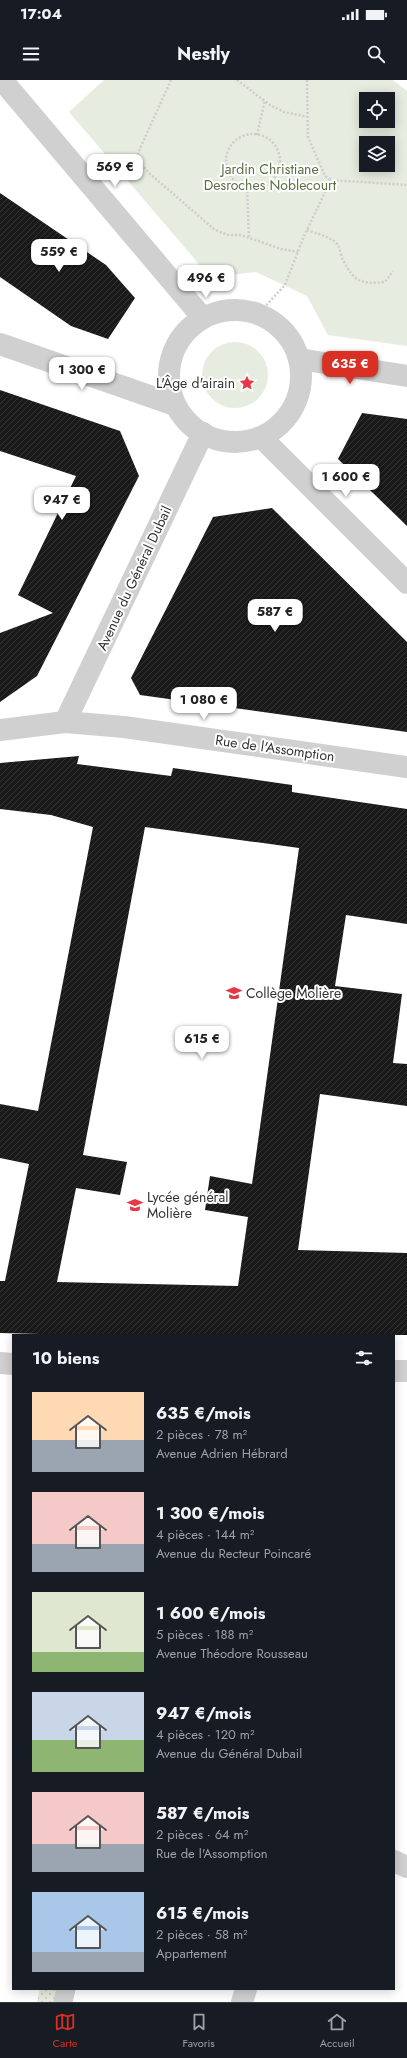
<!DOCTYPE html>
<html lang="fr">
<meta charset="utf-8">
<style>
:root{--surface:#171b24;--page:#20242c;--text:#f1f3f6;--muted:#9ea1a6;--line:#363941;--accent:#d93025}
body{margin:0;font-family:Jost,sans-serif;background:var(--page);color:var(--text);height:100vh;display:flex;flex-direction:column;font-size:15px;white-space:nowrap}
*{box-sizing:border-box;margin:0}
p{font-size:13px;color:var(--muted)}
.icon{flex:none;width:22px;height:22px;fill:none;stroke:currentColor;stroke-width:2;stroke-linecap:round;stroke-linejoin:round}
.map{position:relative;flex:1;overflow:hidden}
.sheet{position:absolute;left:12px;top:1254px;width:383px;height:656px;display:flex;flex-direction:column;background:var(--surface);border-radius:0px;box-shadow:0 2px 10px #0003}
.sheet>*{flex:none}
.buttons{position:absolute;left:359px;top:12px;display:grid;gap:8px}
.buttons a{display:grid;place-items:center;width:36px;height:36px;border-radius:0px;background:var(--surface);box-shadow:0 2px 10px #0003;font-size:20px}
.price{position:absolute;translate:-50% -34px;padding:0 9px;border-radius:8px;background:#fff;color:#222;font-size:13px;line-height:26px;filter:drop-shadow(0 1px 2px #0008)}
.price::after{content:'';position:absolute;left:50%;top:24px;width:12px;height:9px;margin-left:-6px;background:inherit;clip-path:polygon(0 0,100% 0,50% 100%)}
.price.active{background:var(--accent);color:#fff}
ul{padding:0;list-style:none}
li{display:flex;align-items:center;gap:12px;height:100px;padding:0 20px}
li span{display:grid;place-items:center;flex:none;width:112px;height:80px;border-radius:0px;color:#555}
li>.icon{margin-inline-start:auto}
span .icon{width:48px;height:48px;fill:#fffc;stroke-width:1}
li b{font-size:17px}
h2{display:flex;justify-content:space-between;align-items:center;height:48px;padding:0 20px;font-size:17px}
.status{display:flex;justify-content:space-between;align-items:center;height:28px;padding:0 20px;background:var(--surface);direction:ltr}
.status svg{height:11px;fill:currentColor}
header{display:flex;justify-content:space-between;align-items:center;height:52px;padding:0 20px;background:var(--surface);font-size:18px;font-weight:700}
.tab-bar{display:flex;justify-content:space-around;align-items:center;height:56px;border-top:1px solid var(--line);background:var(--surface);font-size:11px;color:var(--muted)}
.tab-bar a{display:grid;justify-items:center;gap:2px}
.tab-bar .active{color:var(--accent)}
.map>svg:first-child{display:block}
.grass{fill:url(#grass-dots)}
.green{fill:#e6ecdf;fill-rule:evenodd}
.building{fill:url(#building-hatch);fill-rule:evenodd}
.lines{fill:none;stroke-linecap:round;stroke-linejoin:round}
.path{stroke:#cdcdcd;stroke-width:2.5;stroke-dasharray:2 2;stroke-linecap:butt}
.pedestrian{stroke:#d0d0d0;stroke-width:19}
.minor{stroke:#d0d0d0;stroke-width:22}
.labels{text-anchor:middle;stroke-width:4;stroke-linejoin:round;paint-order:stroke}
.park-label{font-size:14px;fill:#56703f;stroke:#fff}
.poi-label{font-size:14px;fill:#333;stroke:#fff;text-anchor:start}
.street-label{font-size:14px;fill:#333;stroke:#fff}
</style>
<div class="status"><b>17:04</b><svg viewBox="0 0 49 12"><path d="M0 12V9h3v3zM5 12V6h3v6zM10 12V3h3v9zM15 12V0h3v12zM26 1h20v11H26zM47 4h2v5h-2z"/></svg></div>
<header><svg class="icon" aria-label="menu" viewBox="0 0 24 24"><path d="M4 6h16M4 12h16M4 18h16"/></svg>Nestly<svg class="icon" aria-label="search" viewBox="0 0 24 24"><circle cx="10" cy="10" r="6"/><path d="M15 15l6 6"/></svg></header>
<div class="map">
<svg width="407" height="1922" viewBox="0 0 407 1922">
<defs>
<pattern id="grass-dots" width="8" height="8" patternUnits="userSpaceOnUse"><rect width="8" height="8" fill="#e6ecdf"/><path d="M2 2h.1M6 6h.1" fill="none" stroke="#c6cbc0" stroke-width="1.8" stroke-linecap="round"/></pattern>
<pattern id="building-hatch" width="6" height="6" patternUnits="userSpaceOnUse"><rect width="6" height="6" fill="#1a1a1a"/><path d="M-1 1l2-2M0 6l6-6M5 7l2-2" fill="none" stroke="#333"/></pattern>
</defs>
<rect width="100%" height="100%" fill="#fff"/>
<polygon class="grass" points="40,1909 57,1909 55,1922 37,1922"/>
<g class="green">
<path d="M104,0H393L407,11V266L328,255L307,216L256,192L210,197L69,32ZM366,19H388V41H366ZM366,63H388V85H366Z"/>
<circle cx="235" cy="295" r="33"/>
</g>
<g class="building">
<polygon points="0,113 106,185 135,218 108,259 71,246 0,197"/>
<polygon points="0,310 120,351 139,396 37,596 0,622 0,553 53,533 18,515 76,396 0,371"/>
<polygon points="362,333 407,339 407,446 338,379"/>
<polygon points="272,428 407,562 407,652 140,615 131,598 213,437"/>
<path d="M79,676L77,684L171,696L173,688L292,705V712L407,729V844L346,835L335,906L402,914L393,983L407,984V1026L320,1014L298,1170L407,1173V1255H81L0,1253V1201H5L29,1084L0,1078V1024L38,1031L93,747L51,735L0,729V683ZM145,747L299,768L252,1104L210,1096L205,1130L248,1137L238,1206L57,1202L76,1108L120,1115L127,1082L83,1075Z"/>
</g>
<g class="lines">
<g class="path">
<polyline points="171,0 138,73 140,83 149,93 215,150 228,155 241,155 281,169 298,172"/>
<polyline points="237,0 270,25 284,32 308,37"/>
<polyline points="307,0 308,57 325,96 331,100"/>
<circle cx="253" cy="81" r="27"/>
<polyline points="257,55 265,20"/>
<polyline points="247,107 249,158"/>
<path d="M307,150C317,154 331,156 338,165C340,169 341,176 343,180C355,203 361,204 385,202L393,191"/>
<polyline points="258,234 285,205 304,156 331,100 407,105"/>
</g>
<polyline class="pedestrian" points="63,1922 66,1909"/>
<g class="minor">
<polyline points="2,0 203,238"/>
<circle cx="235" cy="296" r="66"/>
<polyline points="0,264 175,325"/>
<polyline points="299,279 407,296"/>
<polyline points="261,357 407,503"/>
<polyline points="65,642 203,353"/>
<polyline points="0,650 65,642 124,647 407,687"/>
<polyline points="0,1283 13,1284"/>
<polyline points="394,1291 407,1291"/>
<polyline points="394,1781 407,1787"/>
<polyline points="242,1922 246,1909"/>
</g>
</g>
<defs>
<symbol id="sight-bare" viewBox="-9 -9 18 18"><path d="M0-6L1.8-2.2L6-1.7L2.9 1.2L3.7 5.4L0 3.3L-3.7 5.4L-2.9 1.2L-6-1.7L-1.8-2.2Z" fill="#e63946" stroke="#fff" stroke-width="2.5" paint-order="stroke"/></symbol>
<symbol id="school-bare" viewBox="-9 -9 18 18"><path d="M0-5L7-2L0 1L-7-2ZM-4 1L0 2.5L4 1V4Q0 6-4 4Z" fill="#e63946" stroke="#fff" stroke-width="2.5" paint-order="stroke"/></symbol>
</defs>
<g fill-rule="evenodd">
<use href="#sight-bare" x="236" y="292" width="22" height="22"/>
<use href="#school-bare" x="223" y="902" width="22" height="22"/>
<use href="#school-bare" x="124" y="1114" width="22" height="22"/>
</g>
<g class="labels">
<g class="park-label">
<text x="270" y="94">Jardin Christiane<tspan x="270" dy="16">Desroches Noblecourt</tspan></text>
</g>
<g class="poi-label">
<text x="235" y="308" text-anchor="end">L'Âge d'airain</text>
<text x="246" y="918">Collège Molière</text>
<text x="147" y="1122">Lycée général<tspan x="147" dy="16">Molière</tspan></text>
</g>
<g class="street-label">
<text transform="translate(134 498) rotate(-65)" y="5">Avenue du Général Dubail</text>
<text transform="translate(275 668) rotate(8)" y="5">Rue de l'Assomption</text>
</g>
</g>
</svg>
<div class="buttons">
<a><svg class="icon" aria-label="locate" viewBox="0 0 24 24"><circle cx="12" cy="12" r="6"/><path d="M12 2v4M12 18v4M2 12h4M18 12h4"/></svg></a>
<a><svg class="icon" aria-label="layers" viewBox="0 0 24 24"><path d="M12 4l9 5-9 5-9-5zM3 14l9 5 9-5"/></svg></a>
</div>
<b class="price" style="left:115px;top:108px">569 €</b>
<b class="price" style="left:59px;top:193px">559 €</b>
<b class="price" style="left:206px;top:219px">496 €</b>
<b class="price active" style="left:350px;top:305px">635 €</b>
<b class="price" style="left:82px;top:311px">1 300 €</b>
<b class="price" style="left:346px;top:418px">1 600 €</b>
<b class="price" style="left:62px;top:441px">947 €</b>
<b class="price" style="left:275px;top:553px">587 €</b>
<b class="price" style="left:204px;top:641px">1 080 €</b>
<b class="price" style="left:202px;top:980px">615 €</b>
<section class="sheet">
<h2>10 biens<svg class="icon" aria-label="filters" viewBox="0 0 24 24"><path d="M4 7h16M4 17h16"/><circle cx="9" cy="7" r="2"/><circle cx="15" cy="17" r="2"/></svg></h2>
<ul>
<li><span style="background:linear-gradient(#ffd9b3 60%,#9aa5b1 0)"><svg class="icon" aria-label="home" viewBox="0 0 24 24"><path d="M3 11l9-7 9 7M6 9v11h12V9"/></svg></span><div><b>635 €/mois</b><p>2 pièces · 78 m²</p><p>Avenue Adrien Hébrard</p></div></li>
<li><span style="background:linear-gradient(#f6c9c9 65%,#9aa5b1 0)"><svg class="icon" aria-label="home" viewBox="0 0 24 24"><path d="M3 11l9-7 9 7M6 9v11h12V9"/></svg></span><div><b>1 300 €/mois</b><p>4 pièces · 144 m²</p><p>Avenue du Recteur Poincaré</p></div></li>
<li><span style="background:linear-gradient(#dfe7d0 75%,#8fb573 0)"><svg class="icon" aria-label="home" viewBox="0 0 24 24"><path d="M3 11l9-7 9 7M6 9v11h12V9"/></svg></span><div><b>1 600 €/mois</b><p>5 pièces · 188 m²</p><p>Avenue Théodore Rousseau</p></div></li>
<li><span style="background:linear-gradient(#c9d6e8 60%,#8fb573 0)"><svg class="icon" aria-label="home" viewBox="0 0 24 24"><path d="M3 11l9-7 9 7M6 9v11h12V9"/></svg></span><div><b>947 €/mois</b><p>4 pièces · 120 m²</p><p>Avenue du Général Dubail</p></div></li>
<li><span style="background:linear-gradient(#f6c9c9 65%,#9aa5b1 0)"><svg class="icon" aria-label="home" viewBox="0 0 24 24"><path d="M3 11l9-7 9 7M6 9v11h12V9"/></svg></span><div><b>587 €/mois</b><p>2 pièces · 64 m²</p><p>Rue de l'Assomption</p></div></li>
<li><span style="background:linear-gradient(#a9c7e8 75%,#9aa5b1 0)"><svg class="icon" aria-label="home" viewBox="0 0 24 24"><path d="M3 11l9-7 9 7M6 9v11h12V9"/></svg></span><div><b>615 €/mois</b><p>2 pièces · 58 m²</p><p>Appartement</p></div></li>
</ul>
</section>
</div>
<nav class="tab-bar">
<a class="active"><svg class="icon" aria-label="map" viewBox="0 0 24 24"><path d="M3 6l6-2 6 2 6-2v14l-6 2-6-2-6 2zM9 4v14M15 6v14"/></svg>Carte</a>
<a><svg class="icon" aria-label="saved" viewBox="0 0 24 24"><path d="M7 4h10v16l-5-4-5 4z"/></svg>Favoris</a>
<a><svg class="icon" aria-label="home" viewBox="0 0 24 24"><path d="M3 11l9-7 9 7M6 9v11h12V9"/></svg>Accueil</a>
</nav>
